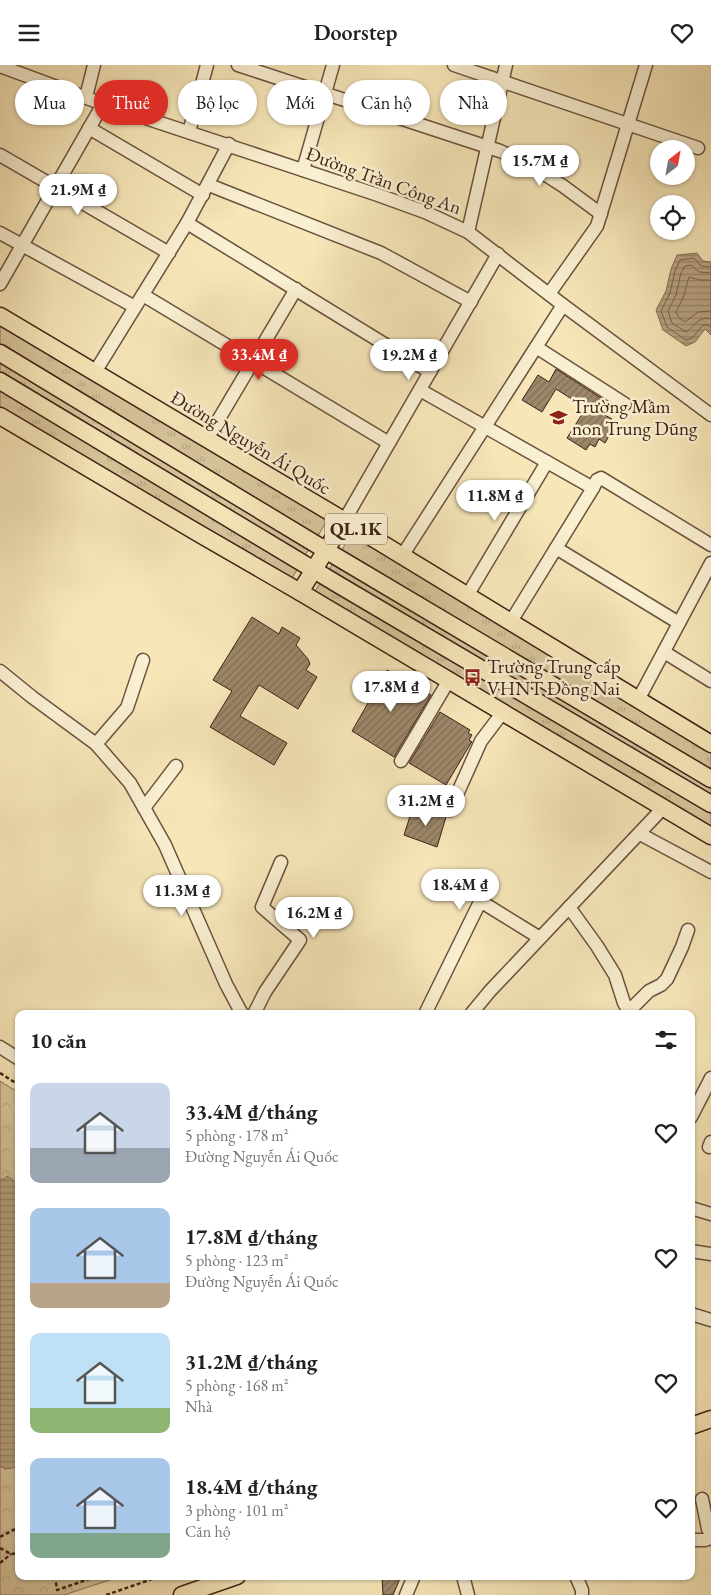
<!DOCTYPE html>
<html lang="vi">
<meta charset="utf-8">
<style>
:root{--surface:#fff;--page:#f2f2f2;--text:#202124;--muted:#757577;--accent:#d93025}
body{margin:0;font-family:"EB Garamond",serif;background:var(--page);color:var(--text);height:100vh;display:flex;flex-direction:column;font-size:19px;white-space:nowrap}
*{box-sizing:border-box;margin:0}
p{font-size:16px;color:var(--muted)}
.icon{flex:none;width:28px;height:28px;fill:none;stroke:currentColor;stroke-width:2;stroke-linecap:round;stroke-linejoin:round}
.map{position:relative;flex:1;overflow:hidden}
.panel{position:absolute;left:15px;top:945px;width:680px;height:570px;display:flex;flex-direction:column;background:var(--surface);border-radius:10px;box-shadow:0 1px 4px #0004}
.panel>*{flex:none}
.hud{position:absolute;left:15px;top:15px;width:681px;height:45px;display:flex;gap:10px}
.needle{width:32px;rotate:31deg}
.fabs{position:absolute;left:650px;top:75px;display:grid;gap:10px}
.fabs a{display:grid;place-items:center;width:45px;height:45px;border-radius:50%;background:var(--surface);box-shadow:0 1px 4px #0004;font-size:25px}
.price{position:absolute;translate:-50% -42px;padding:0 11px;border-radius:18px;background:#fff;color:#222;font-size:16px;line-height:32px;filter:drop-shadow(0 1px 2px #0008)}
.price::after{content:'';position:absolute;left:50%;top:30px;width:15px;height:11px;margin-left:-8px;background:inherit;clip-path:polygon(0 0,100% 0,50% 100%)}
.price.selected{background:var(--accent);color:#fff}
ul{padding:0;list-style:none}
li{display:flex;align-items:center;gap:15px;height:125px;padding:0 15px}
li span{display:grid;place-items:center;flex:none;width:140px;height:100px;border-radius:10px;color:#555}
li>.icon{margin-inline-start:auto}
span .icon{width:60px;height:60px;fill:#fffc;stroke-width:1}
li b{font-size:21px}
h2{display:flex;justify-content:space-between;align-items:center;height:60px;padding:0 15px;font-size:21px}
.tag{padding:0 18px;border-radius:22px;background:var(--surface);box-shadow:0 1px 4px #0004;font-size:18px;line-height:45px}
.tag.selected{background:var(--accent);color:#fff}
header{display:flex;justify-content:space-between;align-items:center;height:65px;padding:0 15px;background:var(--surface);font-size:22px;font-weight:600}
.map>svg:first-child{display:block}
.grass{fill:url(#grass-tufts);stroke:#8a7359}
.park{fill:url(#park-crowns);stroke:#8a7359}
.water{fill:url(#water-rules);stroke:#866f56}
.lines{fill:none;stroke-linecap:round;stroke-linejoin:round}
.shore{stroke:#7a624c;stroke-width:1}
.building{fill:url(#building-hatch);stroke:#3d2116}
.minor-casing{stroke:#6b523e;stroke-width:15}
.major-casing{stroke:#3d2116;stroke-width:19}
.path{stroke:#3d2116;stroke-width:2.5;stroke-dasharray:4 2.5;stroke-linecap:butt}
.minor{stroke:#f9efd1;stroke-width:12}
.major{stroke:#f6e6b8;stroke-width:16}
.labels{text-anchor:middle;stroke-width:5;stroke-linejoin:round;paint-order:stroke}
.shield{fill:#f9efd1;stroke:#755f4e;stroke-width:1}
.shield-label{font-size:18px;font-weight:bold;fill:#3d2116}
.street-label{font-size:19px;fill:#3d2116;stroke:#f9efd1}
.poi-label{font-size:19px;fill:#3d2116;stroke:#f9efd1;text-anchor:start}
</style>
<header><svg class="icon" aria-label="menu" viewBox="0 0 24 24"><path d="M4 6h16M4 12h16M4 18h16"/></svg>Doorstep<svg class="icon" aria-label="heart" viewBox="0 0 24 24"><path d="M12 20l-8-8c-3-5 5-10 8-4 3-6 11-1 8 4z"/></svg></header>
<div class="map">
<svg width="711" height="1530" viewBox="0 0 711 1530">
<defs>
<pattern id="grass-tufts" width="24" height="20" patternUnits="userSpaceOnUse" patternTransform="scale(1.25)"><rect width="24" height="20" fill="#d7c59c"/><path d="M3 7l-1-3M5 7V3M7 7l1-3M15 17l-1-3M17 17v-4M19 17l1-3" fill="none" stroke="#b9a986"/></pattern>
<pattern id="park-crowns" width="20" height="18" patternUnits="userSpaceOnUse" patternTransform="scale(1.25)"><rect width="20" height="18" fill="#d7c59c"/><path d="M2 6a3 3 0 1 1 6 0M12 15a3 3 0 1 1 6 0" fill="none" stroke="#b9a986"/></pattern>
<pattern id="water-rules" width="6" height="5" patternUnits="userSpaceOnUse" patternTransform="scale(1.25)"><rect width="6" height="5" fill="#b7a381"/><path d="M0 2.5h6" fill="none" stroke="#968469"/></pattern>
<pattern id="building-hatch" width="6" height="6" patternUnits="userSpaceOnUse" patternTransform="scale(1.25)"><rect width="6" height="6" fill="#9d876a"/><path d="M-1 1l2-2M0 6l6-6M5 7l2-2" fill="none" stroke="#816e56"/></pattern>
</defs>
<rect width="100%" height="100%" fill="#f6e6b8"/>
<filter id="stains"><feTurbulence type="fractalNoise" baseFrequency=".004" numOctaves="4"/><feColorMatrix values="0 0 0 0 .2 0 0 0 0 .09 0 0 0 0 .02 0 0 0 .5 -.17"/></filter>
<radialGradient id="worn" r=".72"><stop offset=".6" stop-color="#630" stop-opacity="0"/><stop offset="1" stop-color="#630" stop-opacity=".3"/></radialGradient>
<g class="grass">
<polygon points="0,260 327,455 318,471 0,279"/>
<polygon points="0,297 309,484 305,490 0,307"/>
<polygon points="0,325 298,503 292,513 0,342"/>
<polygon points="351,469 711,688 711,704 342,485"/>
<polygon points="333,498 711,723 711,730 329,505"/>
<polygon points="321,517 711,748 711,762 315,526"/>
</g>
<polygon class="park" points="0,1016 19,1028 19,1511 122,1511 64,1530 0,1530"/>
<g class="water">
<polygon points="697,188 703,196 711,197 711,270 705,264 695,277 686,281 663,265 656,245 666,226 671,204 677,190"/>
<polygon points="7,1111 19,1119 19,1402 5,1404 0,1401 0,1114 4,1114"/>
</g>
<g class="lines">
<g class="shore">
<polyline points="711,202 701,201 694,193 680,195 675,206 670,228 661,246 667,262 686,275 692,273 703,260 707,260 711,262"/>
<path d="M711,208L699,207L691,200L685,201L681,208L676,230L668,246L672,258L686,267C695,262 698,250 711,254"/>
<polyline points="711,215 700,215 689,212 683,233 676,247 679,253 685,257 698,247 711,246"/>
</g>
</g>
<g class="building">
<polygon points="556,304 607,337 601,348 612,354 609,359 614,362 605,378 599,374 595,382 590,379 586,385 567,373 586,343 556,324 542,347 522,335 538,310 549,317"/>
<polygon points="252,552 279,569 282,562 300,573 296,580 308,594 310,599 306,605 317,612 298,644 259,620 240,651 287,678 274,700 210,662 232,626 213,615"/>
<polygon points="387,605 431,630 394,692 352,666"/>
<polygon points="440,647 470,665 468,668 472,670 469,675 472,677 471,678 446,720 409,698"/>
<polygon points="435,744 442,746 446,752 437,782 404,770 412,745 433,751"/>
<polygon points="382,1511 401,1511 393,1530 383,1530"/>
</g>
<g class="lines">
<defs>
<g id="minor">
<polyline points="238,0 500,86 527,98 563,121 601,149"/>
<polyline points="454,0 698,83"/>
<polyline points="0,1 103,39 378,130 425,147 468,167 563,240 711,350"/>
<polyline points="86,32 94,0"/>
<polyline points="89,63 203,130"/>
<polyline points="189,67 207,0"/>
<polyline points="0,90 169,188"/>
<polyline points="303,105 333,0"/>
<polyline points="209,120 381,188 471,237"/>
<polyline points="187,158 430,307"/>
<polyline points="468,167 506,0"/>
<polyline points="0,168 135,242"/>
<polyline points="0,219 103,39"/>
<polyline points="549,229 597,161 646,0"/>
<polyline points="143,230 389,378"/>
<polyline points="536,282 625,339"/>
<polyline points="95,307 187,158 229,79"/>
<polyline points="420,325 593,423"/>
<polyline points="207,374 296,224"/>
<polyline points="344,456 498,189"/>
<polyline points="556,483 679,558"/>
<polyline points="402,491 563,240"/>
<polyline points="467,531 547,397"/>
<polyline points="510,558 593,423 597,415 601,413 711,480"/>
<polyline points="664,587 711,616"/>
<polyline points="0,606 32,632 96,679 130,718 165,780 226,919 242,949"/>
<polyline points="638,635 711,498"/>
<polyline points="96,679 127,643 143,595"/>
<polyline points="401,696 449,615"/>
<polyline points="144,743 176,701"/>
<polyline points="450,745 481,676 503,647"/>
<polyline points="640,769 711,807"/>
<polyline points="569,842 597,881 615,910 624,938 631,949"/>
<polyline points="629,946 649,926 661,920 667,914 682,882 688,865"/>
<polyline points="255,947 265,927 300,875 262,842 281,797"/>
<polyline points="425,949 479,839 485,839 540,873"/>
<polyline points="471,949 490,926 663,743"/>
<polyline points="0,982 19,994"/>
<polyline points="691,1052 711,1013"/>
<polyline points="709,1082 711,1077"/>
<polyline points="691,1143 711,1149"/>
<polyline points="691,1186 711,1189"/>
<polyline points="691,1249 711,1255"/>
<polyline points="702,1434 708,1464 711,1469"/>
<polyline points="691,1475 705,1475 711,1473"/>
<polyline points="463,1511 468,1530"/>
<polyline points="576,1511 582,1525 582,1530"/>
<polyline points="406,1530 414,1511"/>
</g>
<g id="major">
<polyline points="0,251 350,459 711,679"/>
<polyline points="0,288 332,489 711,714"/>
<polyline points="0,316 339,520 711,739"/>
<polyline points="0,351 198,468 300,527 711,771"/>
<polyline points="300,527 344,456"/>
<polyline points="691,1361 711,1354"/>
<polyline points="182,1530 237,1511"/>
</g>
</defs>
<use href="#minor" class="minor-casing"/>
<use href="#major" class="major-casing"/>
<g class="path">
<polyline points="0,1008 19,1020"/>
<polyline points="0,1472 19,1462"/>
<polyline points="0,1483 11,1489 19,1488"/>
<polyline points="0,1498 11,1489"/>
<polyline points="55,1511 57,1525 98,1511"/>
<polyline points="106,1530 161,1511"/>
</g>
<use href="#minor" class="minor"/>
<use href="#major" class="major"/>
</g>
<defs>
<symbol id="school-bare" viewBox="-9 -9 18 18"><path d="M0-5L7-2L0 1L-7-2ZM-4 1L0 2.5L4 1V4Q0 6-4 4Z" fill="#8f2418" stroke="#f9efd1" stroke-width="2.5" paint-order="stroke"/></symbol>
<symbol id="bus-bare" viewBox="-9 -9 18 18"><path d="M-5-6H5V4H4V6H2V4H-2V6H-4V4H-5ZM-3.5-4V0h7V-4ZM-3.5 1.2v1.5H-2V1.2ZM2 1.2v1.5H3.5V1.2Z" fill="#8f2418" stroke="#f9efd1" stroke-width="2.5" paint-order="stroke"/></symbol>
</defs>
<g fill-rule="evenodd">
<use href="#school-bare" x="546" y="340" width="25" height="25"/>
<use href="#bus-bare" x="460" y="600" width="25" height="25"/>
</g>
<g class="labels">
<rect class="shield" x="325" y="448.5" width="62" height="31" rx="4"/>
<g class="shield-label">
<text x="356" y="470">QL.1K</text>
</g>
<g class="street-label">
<text transform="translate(384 115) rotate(20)" y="7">Đường Trần Công An</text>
<text transform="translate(251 377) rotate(31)" y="7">Đường Nguyễn Ái Quốc</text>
</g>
<g class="poi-label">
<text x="572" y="348">Trường Mầm<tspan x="572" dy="22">non Trung Dũng</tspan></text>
<text x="487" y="608">Trường Trung cấp<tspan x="487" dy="22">VHNT Đồng Nai</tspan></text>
</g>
</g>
<rect width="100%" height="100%" filter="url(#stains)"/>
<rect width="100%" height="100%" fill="url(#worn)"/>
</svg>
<div class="fabs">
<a><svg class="needle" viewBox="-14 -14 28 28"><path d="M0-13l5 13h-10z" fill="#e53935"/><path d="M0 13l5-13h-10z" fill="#757577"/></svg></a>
<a><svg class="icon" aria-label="locate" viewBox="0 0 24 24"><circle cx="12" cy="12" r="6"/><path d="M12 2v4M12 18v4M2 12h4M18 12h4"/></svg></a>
</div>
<b class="price" style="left:540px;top:122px">15.7M ₫</b>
<b class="price" style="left:78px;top:151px">21.9M ₫</b>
<b class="price selected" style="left:259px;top:316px">33.4M ₫</b>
<b class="price" style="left:409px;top:316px">19.2M ₫</b>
<b class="price" style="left:495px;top:457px">11.8M ₫</b>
<b class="price" style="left:391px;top:648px">17.8M ₫</b>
<b class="price" style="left:426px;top:762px">31.2M ₫</b>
<b class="price" style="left:460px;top:846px">18.4M ₫</b>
<b class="price" style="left:182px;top:852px">11.3M ₫</b>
<b class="price" style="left:314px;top:874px">16.2M ₫</b>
<div class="hud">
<a class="tag">Mua</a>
<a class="tag selected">Thuê</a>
<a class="tag">Bộ lọc</a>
<a class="tag">Mới</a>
<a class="tag">Căn hộ</a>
<a class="tag">Nhà</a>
</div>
<section class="panel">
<h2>10 căn<svg class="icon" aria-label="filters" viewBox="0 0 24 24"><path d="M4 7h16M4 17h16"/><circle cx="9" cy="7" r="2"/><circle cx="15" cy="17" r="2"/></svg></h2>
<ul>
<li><span style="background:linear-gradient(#c9d6e8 65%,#9aa5b1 0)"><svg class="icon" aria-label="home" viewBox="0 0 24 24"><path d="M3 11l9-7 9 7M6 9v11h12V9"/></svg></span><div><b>33.4M ₫/tháng</b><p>5 phòng · 178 m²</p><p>Đường Nguyễn Ái Quốc</p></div><svg class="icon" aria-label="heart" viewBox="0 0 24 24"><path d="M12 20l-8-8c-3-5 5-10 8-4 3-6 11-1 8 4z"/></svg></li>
<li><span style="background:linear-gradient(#a9c7e8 75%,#b9a48a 0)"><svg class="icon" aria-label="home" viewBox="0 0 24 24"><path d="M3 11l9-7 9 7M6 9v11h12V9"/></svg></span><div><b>17.8M ₫/tháng</b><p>5 phòng · 123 m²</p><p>Đường Nguyễn Ái Quốc</p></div><svg class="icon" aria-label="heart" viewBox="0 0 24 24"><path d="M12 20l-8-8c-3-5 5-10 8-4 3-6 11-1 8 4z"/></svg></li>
<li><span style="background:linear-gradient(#bfe0f5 75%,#8fb573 0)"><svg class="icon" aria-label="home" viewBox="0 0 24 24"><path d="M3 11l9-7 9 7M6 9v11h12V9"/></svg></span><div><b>31.2M ₫/tháng</b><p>5 phòng · 168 m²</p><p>Nhà</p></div><svg class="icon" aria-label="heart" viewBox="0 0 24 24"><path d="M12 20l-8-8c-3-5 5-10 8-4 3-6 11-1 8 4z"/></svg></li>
<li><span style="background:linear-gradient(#a9c7e8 75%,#7fa58c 0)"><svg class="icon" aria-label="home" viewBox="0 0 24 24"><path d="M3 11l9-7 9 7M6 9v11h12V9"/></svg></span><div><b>18.4M ₫/tháng</b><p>3 phòng · 101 m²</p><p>Căn hộ</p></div><svg class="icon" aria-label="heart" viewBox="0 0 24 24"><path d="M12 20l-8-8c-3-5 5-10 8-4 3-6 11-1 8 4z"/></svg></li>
</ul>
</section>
</div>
